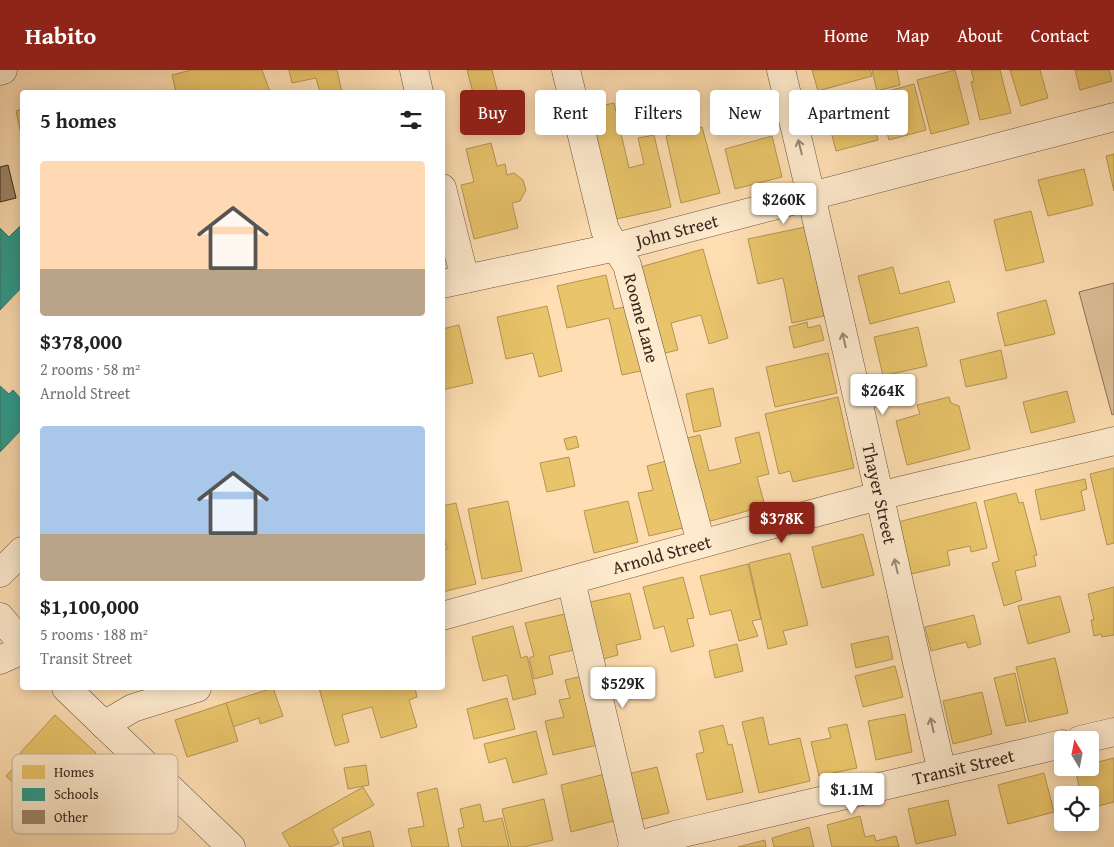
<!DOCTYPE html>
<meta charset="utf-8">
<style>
:root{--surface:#fff;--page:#f6f6f6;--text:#222;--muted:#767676;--accent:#8f2418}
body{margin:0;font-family:"Gentium Book Plus",serif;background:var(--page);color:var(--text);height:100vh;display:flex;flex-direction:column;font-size:19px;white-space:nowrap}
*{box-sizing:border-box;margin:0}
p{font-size:16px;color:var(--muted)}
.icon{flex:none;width:28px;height:28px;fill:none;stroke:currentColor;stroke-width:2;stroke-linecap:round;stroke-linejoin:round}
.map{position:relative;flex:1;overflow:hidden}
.panel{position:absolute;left:20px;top:20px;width:425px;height:600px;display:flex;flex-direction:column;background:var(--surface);border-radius:5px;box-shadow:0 2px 12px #0003}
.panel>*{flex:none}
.hud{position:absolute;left:460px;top:20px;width:475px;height:45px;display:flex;gap:10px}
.needle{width:32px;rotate:350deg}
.fabs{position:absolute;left:1054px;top:661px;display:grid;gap:10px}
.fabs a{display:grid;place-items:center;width:45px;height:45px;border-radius:5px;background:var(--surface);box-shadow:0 2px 12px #0003;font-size:25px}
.price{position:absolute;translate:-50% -42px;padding:0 11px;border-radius:5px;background:#fff;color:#222;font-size:16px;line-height:32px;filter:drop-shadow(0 1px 2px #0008)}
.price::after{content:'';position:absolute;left:50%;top:30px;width:15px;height:11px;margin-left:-8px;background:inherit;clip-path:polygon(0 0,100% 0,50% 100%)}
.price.selected{background:var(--accent);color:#fff}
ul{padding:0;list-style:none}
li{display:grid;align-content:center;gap:10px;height:265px;padding:0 20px}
li span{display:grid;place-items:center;height:155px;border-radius:5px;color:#555}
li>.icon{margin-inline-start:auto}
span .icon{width:90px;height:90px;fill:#fffc;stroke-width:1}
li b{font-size:21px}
h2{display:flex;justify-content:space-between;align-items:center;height:60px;padding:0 20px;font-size:21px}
.chip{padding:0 18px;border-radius:5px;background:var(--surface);box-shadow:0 2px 12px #0003;font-size:18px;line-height:45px}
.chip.selected{background:var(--accent);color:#fff}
header{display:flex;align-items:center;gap:30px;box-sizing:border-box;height:70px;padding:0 25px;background:var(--accent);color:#fff}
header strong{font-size:24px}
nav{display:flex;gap:28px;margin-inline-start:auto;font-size:18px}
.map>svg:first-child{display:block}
.green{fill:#ddbf99;stroke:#8b725b}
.homes{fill:#e9c46a;stroke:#b49553}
.schools{fill:#2a9d8f;stroke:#2e796d}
.building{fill:#9f866a;stroke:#39261d}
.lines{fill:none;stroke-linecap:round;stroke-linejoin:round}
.minor-casing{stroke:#6a5442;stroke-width:29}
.tertiary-casing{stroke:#6a5442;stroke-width:29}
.minor{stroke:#feeacd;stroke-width:28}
.tertiary{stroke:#feeacd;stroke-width:28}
.oneway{stroke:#9c8875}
.labels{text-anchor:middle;stroke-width:5;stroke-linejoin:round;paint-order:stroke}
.street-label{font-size:18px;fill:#39261d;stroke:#feeacd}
.key{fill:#feeacd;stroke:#c3af98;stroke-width:1}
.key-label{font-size:14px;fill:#39261d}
</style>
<header>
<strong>Habito</strong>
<nav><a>Home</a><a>Map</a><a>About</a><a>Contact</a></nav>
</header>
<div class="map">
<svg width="1114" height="777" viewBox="0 0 1114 777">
<rect width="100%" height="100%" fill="#fedeb2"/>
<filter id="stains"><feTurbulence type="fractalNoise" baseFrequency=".004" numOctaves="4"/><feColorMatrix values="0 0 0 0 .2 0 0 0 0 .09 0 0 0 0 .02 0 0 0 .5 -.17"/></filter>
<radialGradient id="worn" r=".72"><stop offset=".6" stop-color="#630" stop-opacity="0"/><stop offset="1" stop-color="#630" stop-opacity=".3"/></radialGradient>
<polygon class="green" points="1114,213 1114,344 1112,345 1079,222"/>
<g class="homes">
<polygon points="191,0 262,0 270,22 176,22 172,5"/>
<polygon points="289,0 337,0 342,22 320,22 316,8 292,13"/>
<polygon points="467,0 492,0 500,32 477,38"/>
<polygon points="812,0 870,0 872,6 818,21"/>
<polygon points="872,0 897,0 900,15 877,21"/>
<polygon points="955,0 969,54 931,64 917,10"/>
<polygon points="971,0 1000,0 1011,43 980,50 971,12 974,11"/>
<polygon points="1010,0 1040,0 1048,28 1021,36"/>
<polygon points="1075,0 1109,0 1112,11 1080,20"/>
<polygon points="914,14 926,60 889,70 877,24"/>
<polygon points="866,27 878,70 836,81 825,38"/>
<polygon points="614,33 629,98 644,94 638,68 654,65 671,137 612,150 586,39"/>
<polygon points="22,39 22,69 16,41"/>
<polygon points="702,57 720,123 681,133 666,66"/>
<polygon points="772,66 782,107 735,119 725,79"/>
<polygon points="491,73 497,96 505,94 507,105 514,103 523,110 526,120 520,131 512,133 518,158 474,169 461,115 474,112 466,79"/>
<polygon points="1114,84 1114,121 1106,86"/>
<polygon points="1084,99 1093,135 1048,146 1038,110"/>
<polygon points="1031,141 1044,192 1006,201 994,150"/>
<polygon points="805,157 824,246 792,253 783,208 758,214 748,169"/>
<polygon points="703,179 728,268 709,274 701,245 671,253 678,280 661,284 637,198"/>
<polygon points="893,197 900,224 949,211 955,232 870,254 858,206"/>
<polygon points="606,205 614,239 630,236 645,300 622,305 609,248 567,258 557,216"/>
<polygon points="1046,230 1055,264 1005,276 997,243"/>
<polygon points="547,236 562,301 539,307 533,283 506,289 497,247"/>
<polygon points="807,252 808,258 820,255 824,270 794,278 789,257"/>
<polygon points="459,255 473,313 442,320 442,259"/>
<polygon points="918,257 927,296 883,306 874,267"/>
<polygon points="1001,280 1007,308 966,317 960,290"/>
<polygon points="828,283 837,323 775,337 766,297"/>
<polygon points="713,318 721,356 694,362 686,324"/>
<polygon points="1067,321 1075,352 1031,363 1023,332"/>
<polygon points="838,327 854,398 793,412 790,401 779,404 765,344"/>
<polygon points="949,327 951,333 959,336 970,379 907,395 896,351 920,344 917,335"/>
<polygon points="759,362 769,404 757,407 765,436 707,452 683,369 700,365 709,401 741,393 735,368"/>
<polygon points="576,366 579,377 567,380 564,369"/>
<polygon points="569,387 575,416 547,422 540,393"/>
<polygon points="670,390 687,457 649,466 638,423 653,420 647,396"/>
<polygon points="1114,398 1114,473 1107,475 1090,404"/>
<polygon points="1085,409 1087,419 1081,421 1085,440 1041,450 1035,420"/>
<polygon points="1016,423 1019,433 1023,432 1037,485 1034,486 1036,496 1015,501 1022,530 1004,536 992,493 999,491 984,431"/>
<polygon points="508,431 522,501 482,509 468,439"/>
<polygon points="628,431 638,472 594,483 584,441"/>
<polygon points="976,432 987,478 971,482 970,476 947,481 950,495 911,504 898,452"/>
<polygon points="456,433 476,514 442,522 442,480 447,479 442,462 442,436"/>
<polygon points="863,464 874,505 822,518 812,477"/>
<polygon points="790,483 808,555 783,561 787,574 768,579 749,493"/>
<polygon points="748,494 761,549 752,551 758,566 739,571 731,540 710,545 700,506"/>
<polygon points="683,507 694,548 687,549 694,576 671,582 664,556 654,559 643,517"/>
<polygon points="1114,517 1114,565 1102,567 1101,564 1094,566 1091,550 1094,550 1088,524"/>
<polygon points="630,523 641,569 616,575 618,585 596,591 582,534"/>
<polygon points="1060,526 1070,562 1028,574 1018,536"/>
<polygon points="569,543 578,579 549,586 553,604 534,609 529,588 534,586 525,553"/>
<polygon points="974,545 981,574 968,578 966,572 931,581 925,557"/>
<polygon points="513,556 521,588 527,586 536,624 513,630 507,605 483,611 472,567"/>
<polygon points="888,566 893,589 856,598 851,574"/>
<polygon points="737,574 743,601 715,608 709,581"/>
<polygon points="1055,588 1068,643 1029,652 1016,597"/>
<polygon points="895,596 903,627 863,637 855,606"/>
<polygon points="1015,603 1026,652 1006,656 994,608"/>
<polygon points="587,605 602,674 553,685 545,651 564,647 559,630 570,628 565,610"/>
<polygon points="273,618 283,646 260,654 259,648 233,657 226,633"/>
<polygon points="319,618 415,618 417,627 409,630 417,657 381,668 372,637 342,645 349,672 335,676"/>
<polygon points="982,622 992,664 953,674 943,631"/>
<polygon points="507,628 515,659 474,669 467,639"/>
<polygon points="226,633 238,671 187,687 175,650"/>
<polygon points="905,644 912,682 876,690 868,651"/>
<polygon points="55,645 96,683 52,729 42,720 32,731 6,706 23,688 20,683"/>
<polygon points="763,647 769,675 800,668 810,711 759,723 742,652"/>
<polygon points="847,654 857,698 819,706 811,672 831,668 828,658"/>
<polygon points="723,655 728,675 732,674 743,722 707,730 696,684 704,682 699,661"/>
<polygon points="536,661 547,704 513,713 506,688 489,693 484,674"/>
<polygon points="1114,688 1114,732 1090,738 1090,725 1081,725 1075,698 1090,698 1090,694"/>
<polygon points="366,695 369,715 348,719 344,698"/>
<polygon points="657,697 669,743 635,751 624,705"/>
<polygon points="609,703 621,749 571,762 561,715"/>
<polygon points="1044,703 1054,742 1008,754 998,715"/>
<polygon points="363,717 374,735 332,759 339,773 331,777 290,777 282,763"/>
<polygon points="437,718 449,777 412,777 408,759 424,756 417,723"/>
<polygon points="544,729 553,770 524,777 511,777 502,739"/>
<polygon points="948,730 956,765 916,774 908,739"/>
<polygon points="480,734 484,752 502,748 509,777 462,777 458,759 464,757 460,739"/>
<polygon points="860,746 865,767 874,765 876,771 896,766 899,777 832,777 827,755"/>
<polygon points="809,757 814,777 774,777 772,768"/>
<polygon points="370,761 374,777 344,777 342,768"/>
<polygon points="765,770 766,777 738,777"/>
</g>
<g class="schools">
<polygon points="22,154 22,217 0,240 0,158 9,167"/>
<polygon points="0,316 9,324 13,320 22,330 22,359 0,382"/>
</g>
<polygon class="building" points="8,95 16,128 0,132 0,97"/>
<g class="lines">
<defs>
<g id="minor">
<polyline points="414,0 419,22"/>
<path id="s1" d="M566,0L605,160L627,195L701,473"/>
<path id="s2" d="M781,0C838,233 888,468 942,702"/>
<polyline points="0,1 3,0"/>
<polyline points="442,118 465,209"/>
<path id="s3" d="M442,214L616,177L1114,47"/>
<polyline points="0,503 22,481"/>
<polyline points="571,511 634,777"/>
<path id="s4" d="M442,546C588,506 733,464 879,426C957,406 1036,390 1114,371"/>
<polyline points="0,590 22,580"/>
<polyline points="104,655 133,638 197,618"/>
<polyline points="1080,670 1114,662"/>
<path id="s5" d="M632,777L675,765L1062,674"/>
</g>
<g id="tertiary">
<polyline points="0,547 22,573"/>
<polyline points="66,618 231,777"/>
</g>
</defs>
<use href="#minor" class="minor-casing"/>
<use href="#tertiary" class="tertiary-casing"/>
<use href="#minor" class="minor"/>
<use href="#tertiary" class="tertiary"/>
</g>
<defs><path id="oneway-shaft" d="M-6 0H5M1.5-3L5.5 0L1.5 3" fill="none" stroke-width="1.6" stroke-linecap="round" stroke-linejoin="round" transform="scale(1.25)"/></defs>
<g class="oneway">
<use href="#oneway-shaft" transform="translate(800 77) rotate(-104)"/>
<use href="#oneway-shaft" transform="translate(844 270) rotate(-103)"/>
<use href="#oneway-shaft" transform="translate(896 496) rotate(-103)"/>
<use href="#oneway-shaft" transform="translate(932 655) rotate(-103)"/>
</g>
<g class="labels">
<g class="street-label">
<text dy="6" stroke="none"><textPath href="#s3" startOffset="241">John Street</textPath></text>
<text dy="6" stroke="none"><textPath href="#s1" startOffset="261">Roome Lane</textPath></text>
<text dy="6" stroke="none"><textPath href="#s2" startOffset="435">Thayer Street</textPath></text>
<text dy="6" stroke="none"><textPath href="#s4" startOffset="228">Arnold Street</textPath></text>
<text dy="6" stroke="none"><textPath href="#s5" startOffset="341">Transit Street</textPath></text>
</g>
</g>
<rect x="12" y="684" width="166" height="80" rx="8" class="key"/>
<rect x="22" y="695" width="23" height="14" fill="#e9c46a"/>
<rect x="22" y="718" width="23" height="13" fill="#2a9d8f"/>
<rect x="22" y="740" width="23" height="14" fill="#9f866a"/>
<g class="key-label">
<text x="54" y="707">Homes</text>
<text x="54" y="729">Schools</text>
<text x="54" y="752">Other</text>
</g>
<rect width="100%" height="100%" filter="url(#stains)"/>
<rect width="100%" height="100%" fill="url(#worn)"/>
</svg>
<div class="fabs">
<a><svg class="needle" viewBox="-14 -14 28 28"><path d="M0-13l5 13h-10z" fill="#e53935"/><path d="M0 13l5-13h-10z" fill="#767676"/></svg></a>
<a><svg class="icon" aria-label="locate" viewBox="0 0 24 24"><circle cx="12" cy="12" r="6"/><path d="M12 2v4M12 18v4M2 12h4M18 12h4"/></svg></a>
</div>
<b class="price" style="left:784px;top:155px">$260K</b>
<b class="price" style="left:883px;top:346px">$264K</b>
<b class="price selected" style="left:782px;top:474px">$378K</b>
<b class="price" style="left:623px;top:639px">$529K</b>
<b class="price" style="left:852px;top:745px">$1.1M</b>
<div class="hud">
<a class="chip selected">Buy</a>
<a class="chip">Rent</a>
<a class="chip">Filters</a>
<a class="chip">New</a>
<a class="chip">Apartment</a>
</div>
<section class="panel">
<h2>5 homes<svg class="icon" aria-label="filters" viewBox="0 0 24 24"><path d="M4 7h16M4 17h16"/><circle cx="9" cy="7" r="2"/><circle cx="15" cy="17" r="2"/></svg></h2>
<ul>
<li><span style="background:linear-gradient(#ffd9b3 70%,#b9a48a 0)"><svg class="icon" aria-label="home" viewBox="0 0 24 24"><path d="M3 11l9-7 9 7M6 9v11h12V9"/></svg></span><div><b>$378,000</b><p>2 rooms · 58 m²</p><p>Arnold Street</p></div></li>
<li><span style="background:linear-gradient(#a9c7e8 70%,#b9a48a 0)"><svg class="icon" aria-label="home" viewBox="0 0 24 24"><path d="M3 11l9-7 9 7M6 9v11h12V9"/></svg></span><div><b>$1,100,000</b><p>5 rooms · 188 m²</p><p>Transit Street</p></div></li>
</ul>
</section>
</div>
